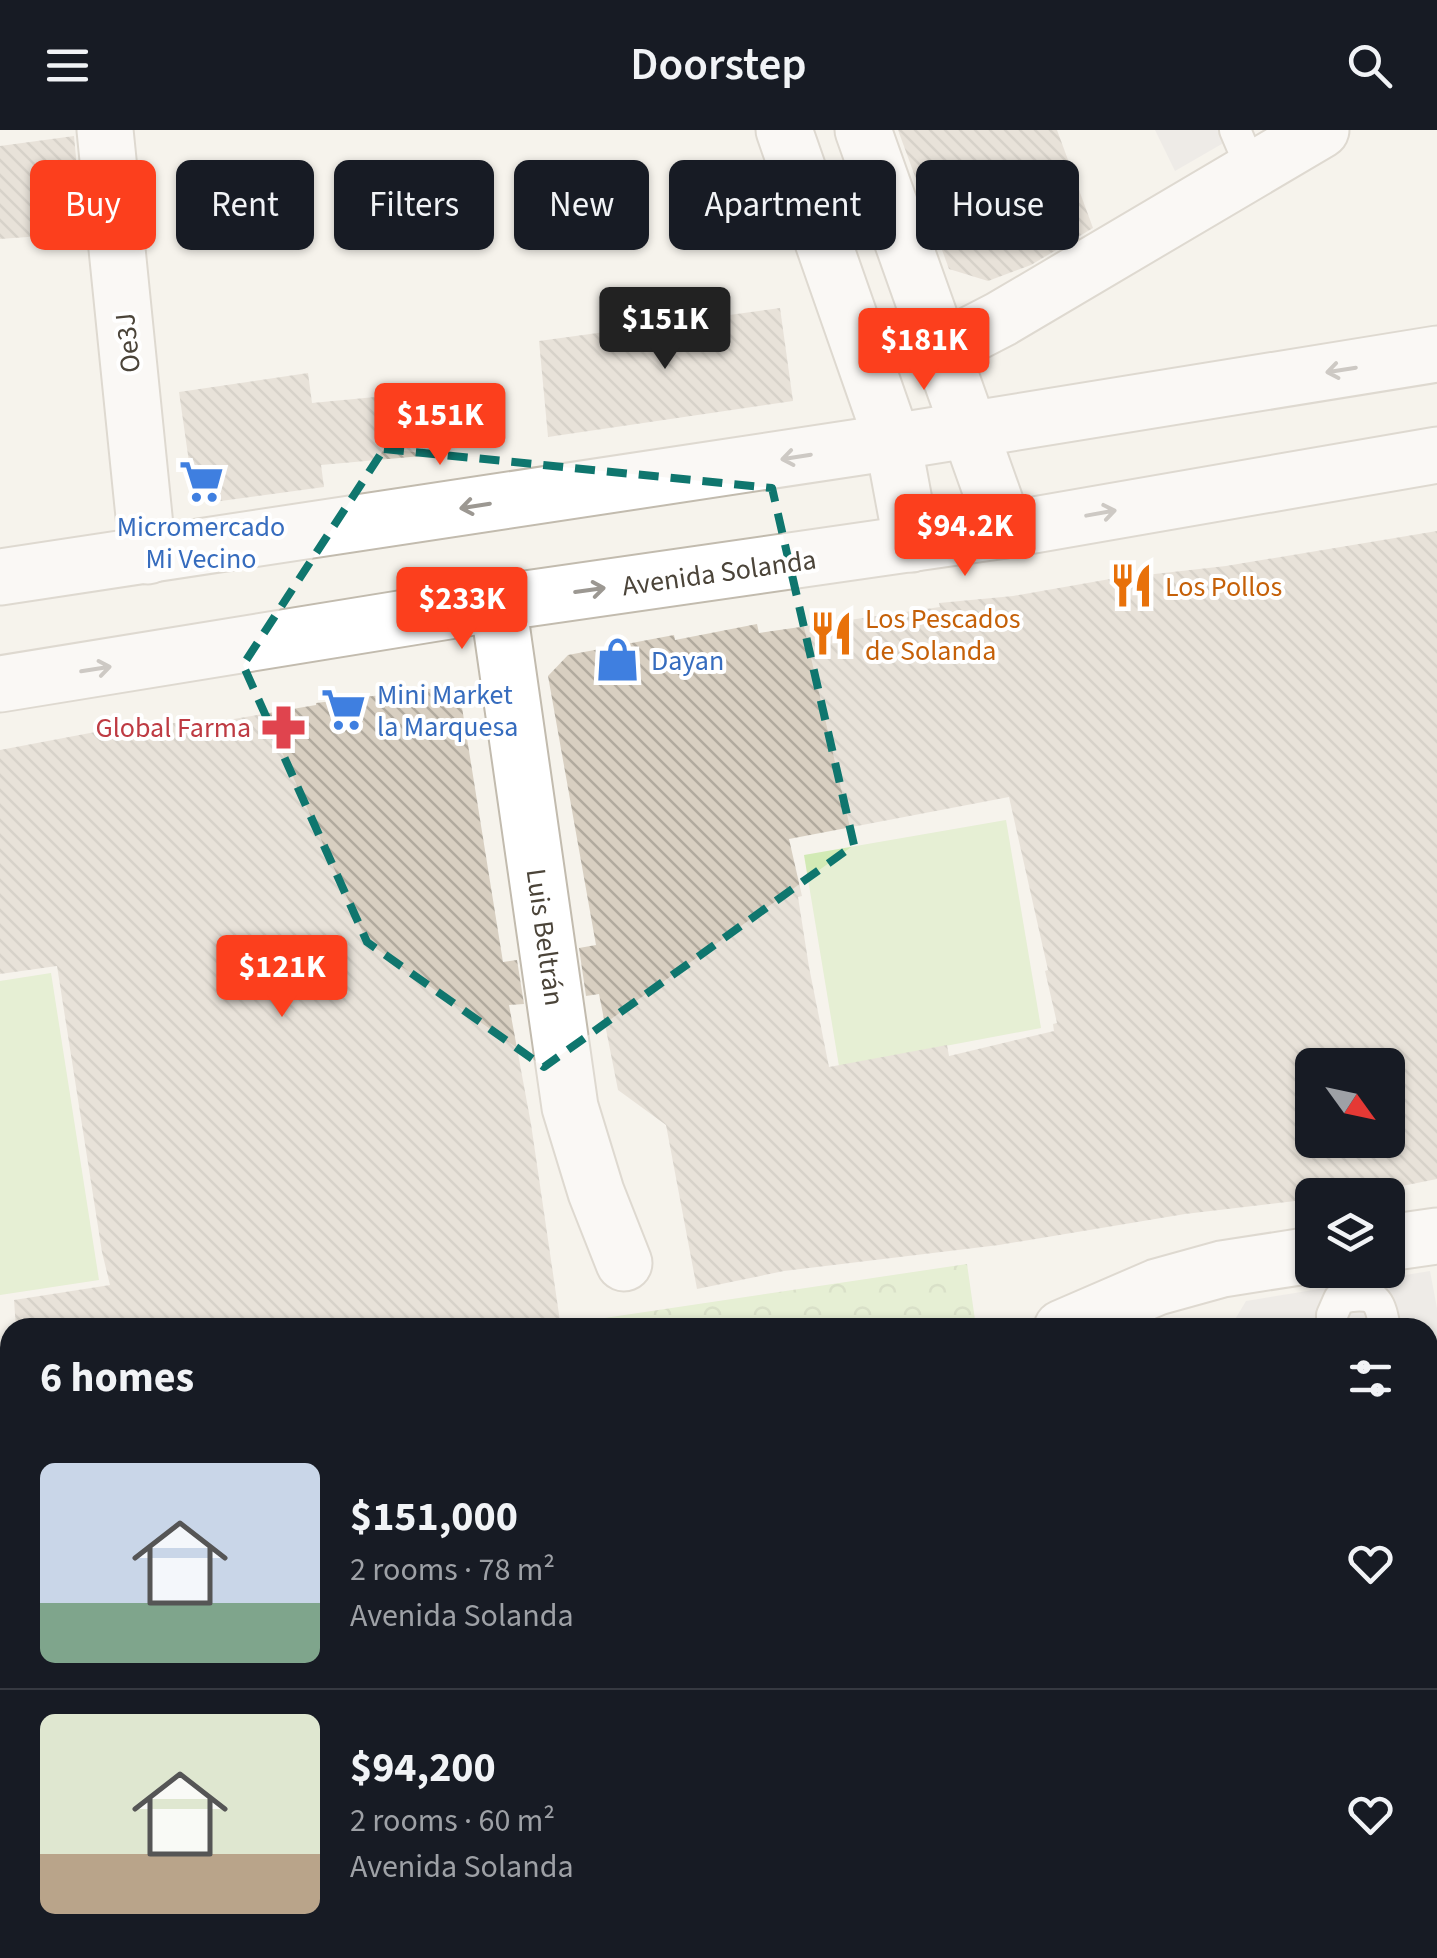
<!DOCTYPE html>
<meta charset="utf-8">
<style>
:root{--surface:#171b24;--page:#20242c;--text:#f1f3f6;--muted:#9ea1a6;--line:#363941;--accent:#fc3f1d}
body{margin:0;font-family:"Source Sans 3",sans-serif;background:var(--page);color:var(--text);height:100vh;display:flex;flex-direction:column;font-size:38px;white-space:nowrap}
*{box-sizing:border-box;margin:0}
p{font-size:32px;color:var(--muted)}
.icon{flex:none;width:55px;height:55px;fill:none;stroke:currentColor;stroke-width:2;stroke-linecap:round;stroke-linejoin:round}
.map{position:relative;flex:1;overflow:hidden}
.sheet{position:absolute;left:0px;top:1188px;width:1438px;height:642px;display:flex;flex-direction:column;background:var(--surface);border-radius:30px 30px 0 0;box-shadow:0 2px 8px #0004}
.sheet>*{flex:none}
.top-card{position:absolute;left:30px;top:30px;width:1378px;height:90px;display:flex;gap:20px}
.needle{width:65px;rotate:123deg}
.fabs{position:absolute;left:1295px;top:918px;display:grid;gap:20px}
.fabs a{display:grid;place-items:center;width:110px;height:110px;border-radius:15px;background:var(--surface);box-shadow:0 2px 8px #0004;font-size:50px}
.price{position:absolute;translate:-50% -85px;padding:0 22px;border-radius:10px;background:var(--accent);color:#fff;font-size:32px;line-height:65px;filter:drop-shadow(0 2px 5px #0008)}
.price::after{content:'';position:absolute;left:50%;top:60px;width:30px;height:22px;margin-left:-15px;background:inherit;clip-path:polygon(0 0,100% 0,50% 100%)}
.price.on{background:#222;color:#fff}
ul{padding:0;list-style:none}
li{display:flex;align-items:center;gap:30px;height:250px;padding:0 40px}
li+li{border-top:2px solid var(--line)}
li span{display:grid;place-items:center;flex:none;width:280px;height:200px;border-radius:15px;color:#555}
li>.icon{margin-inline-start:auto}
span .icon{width:120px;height:120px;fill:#fffc;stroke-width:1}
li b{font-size:42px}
h2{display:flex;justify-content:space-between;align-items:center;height:120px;padding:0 40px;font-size:42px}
.pill{padding:0 35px;border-radius:15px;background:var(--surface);box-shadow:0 2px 8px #0004;font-size:35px;line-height:90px}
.pill.on{background:var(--accent);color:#fff}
header{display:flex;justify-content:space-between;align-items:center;height:130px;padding:0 40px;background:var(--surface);font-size:45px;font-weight:600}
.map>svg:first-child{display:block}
.education{fill:#efe8d6}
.forest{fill:url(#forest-crowns)}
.garden{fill:#d2eab5}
.parking{fill:#e5e3e0}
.building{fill:url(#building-back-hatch);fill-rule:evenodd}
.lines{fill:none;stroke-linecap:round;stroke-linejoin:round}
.service-casing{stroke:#c2bbae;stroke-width:34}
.minor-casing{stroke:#c2bbae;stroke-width:59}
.tertiary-casing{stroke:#c2bbae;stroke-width:59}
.service{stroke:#fff;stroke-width:30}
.minor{stroke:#fff;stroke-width:55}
.tertiary{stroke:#fff;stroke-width:55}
.oneway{stroke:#9c9892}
.marked{fill:none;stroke:#0f766e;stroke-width:8;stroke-dasharray:20 12;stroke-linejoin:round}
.labels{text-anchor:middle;stroke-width:8;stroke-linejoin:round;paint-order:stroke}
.street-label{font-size:28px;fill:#4b4439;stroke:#fff}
.shop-label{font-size:28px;fill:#366cbe;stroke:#fff;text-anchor:start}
.food-label{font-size:28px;fill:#c56008;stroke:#fff;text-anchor:start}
.health-label{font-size:28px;fill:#be3a42;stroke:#fff;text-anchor:end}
</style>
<header><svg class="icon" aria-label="menu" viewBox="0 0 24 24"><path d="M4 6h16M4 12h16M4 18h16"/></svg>Doorstep<svg class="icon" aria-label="search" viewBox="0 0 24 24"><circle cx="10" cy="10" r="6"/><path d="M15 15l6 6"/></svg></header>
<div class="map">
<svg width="1437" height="1828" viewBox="0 0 1437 1828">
<defs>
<pattern id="forest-crowns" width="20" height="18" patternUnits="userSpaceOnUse" patternTransform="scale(2.5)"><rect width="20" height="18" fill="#d2eab5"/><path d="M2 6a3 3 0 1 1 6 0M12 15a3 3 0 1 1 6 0" fill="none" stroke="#b6ca9c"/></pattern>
<pattern id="building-back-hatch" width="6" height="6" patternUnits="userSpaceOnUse" patternTransform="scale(2.5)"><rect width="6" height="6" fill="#d8cfc1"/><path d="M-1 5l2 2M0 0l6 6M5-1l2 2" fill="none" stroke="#b1aa9e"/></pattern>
</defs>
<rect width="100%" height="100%" fill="#f6f3ec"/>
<polygon class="education" points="308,1820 564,1820 565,1828 310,1828"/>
<polygon class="forest" points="967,1134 976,1197 572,1197 571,1193"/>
<g class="garden">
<polygon points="1006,690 1041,898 839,936 804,725"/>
<polygon points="51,843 99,1150 0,1165 0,851"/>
</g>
<g class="parking">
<polygon points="1155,0 1246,0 1175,41"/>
<polygon points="1430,1141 1437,1178 1437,1406 1428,1407 1428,1198 1231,1196 1246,1171"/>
</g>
<g class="building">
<polygon points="898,0 1057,0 1093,98 1031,135 988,151 949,139"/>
<polygon points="74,6 83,103 0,109 0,16"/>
<polygon points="780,178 793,271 548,307 539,211"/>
<polygon points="308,243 312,273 438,261 444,324 321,335 324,357 221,371 194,367 179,262"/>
<path d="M1437,401V1049L1357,1065H1312V1069L1185,1084L999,1115L784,1141L697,1159L666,995L618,960L599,864L586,866L579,818L596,815L548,546L568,525L674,505L675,510L757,494L759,503L856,489L940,477L939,473L1013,466L1110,449L1226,436ZM1009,667L1048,840L1045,841L1057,893L1053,894L1054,901L949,926L947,915L829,937L809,837L798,767L802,766L789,709ZM1312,935H1388V1010H1312Z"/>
<polygon points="438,558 460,565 503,832 517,830 524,874 509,875 531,994 561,1198 16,1198 14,1170 110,1155 102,1122 57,836 0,844 0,620 143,593 210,593 316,575 316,573"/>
</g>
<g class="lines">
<defs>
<g id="service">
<polyline points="1235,0 1253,42"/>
<path d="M1348,1140L1351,1166C1378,1163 1380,1173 1385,1198"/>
<polyline points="1332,1198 1332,1185 1339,1169 1351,1166"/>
</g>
<g id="minor">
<polyline points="105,0 148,426"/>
<polyline points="941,220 1001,189 1321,0"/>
<polyline points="498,473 570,977 596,1062 624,1133"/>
<polyline points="1388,1113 1437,1106"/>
<polyline points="1062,1198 1157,1157 1222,1139 1312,1125"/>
<polyline points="0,1664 10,1663"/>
<polyline points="1039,1820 1041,1828"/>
</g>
<g id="tertiary">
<polyline points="784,0 893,312 912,414"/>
<polyline points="863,0 1005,400"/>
<polyline points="0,447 893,312 1437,224"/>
<polyline points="0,554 498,473 1005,400 1437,325"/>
</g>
</defs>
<use href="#service" class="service-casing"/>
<use href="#minor" class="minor-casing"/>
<use href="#tertiary" class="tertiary-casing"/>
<use href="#service" class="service"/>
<use href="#minor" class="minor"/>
<use href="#tertiary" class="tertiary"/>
</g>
<defs><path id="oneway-shaft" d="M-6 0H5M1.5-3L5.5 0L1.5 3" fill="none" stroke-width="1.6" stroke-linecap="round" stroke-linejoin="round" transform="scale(2.5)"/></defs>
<g class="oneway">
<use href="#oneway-shaft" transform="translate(1341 240) rotate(171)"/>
<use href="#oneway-shaft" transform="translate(796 327) rotate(171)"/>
<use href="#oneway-shaft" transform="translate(475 376) rotate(171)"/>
<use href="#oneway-shaft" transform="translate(1101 383) rotate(-10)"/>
<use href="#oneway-shaft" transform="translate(590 460) rotate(-8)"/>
<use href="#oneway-shaft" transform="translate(96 539) rotate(-9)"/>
</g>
<path d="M0 0H1437V1828H0ZM384,319L772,358L854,715L544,937L367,812L243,535Z" fill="#f6f3ec" fill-opacity=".55" fill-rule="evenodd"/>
<path class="marked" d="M384,319L772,358L854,715L544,937L367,812L243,535Z"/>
<defs>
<symbol id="supermarket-bare" viewBox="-9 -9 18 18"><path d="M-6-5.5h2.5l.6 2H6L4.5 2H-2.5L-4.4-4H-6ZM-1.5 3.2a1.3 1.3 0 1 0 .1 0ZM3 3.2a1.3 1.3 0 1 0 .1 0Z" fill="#3f7fe0" stroke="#fff" stroke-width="2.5" paint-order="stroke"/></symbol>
<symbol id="restaurant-bare" viewBox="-9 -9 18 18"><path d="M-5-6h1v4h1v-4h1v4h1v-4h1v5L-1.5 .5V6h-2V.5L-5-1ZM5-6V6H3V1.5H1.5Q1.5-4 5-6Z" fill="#e8710a" stroke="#fff" stroke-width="2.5" paint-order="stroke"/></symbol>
<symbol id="shop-bare" viewBox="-9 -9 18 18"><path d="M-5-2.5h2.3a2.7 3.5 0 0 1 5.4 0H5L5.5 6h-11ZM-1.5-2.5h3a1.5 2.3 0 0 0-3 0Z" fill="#3f7fe0" stroke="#fff" stroke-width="2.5" paint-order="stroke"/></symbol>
<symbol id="pharmacy-bare" viewBox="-9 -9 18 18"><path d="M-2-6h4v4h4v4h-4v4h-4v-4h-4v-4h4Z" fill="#e0444e" stroke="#fff" stroke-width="2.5" paint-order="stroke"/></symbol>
</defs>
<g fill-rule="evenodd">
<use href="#supermarket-bare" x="170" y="320" width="63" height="63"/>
<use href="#restaurant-bare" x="1100" y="424" width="63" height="63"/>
<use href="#restaurant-bare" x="800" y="472" width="63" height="63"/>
<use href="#shop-bare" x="586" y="498" width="63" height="63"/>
<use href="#supermarket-bare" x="312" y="548" width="63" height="63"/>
<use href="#pharmacy-bare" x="252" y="566" width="63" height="63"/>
</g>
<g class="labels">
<g class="street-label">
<text transform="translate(127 213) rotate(-96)" y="10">Oe3J</text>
<text transform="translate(719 442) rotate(-8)" y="10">Avenida Solanda</text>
<text transform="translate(546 807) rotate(82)" y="10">Luis Beltrán</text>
</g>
<g class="shop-label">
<text x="201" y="406" text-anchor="middle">Micromercado<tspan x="201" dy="32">Mi Vecino</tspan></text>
<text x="651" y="540">Dayan</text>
<text x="377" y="574">Mini Market<tspan x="377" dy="32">la Marquesa</tspan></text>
</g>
<g class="food-label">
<text x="1165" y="466">Los Pollos</text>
<text x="865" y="498">Los Pescados<tspan x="865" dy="32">de Solanda</tspan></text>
</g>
<g class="health-label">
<text x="251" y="607">Global Farma</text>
</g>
</g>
</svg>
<div class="fabs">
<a><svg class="needle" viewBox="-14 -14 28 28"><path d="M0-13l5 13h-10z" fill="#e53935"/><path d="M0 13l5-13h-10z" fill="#9ea1a6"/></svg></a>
<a><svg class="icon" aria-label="layers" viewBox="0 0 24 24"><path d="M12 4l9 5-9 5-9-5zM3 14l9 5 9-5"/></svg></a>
</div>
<b class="price on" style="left:665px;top:242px">$151K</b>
<b class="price" style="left:924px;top:263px">$181K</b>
<b class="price" style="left:440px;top:338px">$151K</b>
<b class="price" style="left:965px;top:449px">$94.2K</b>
<b class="price" style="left:462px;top:522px">$233K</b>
<b class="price" style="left:282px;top:890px">$121K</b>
<div class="top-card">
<a class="pill on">Buy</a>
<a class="pill">Rent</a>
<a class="pill">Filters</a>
<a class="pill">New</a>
<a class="pill">Apartment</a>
<a class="pill">House</a>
</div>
<section class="sheet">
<h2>6 homes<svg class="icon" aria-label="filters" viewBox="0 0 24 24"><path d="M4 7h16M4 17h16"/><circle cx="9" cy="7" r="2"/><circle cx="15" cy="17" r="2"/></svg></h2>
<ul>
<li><span style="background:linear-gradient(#c9d6e8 70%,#7fa58c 0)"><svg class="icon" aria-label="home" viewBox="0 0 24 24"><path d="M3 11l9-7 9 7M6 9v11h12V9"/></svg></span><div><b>$151,000</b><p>2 rooms · 78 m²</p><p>Avenida Solanda</p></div><svg class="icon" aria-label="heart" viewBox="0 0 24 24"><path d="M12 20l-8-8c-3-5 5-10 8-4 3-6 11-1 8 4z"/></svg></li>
<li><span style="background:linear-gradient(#dfe7d0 70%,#b9a48a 0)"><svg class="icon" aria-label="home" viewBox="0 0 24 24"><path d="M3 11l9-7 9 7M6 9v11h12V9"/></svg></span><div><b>$94,200</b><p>2 rooms · 60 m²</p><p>Avenida Solanda</p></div><svg class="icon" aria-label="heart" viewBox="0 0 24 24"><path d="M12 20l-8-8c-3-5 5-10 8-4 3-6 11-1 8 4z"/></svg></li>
</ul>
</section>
</div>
